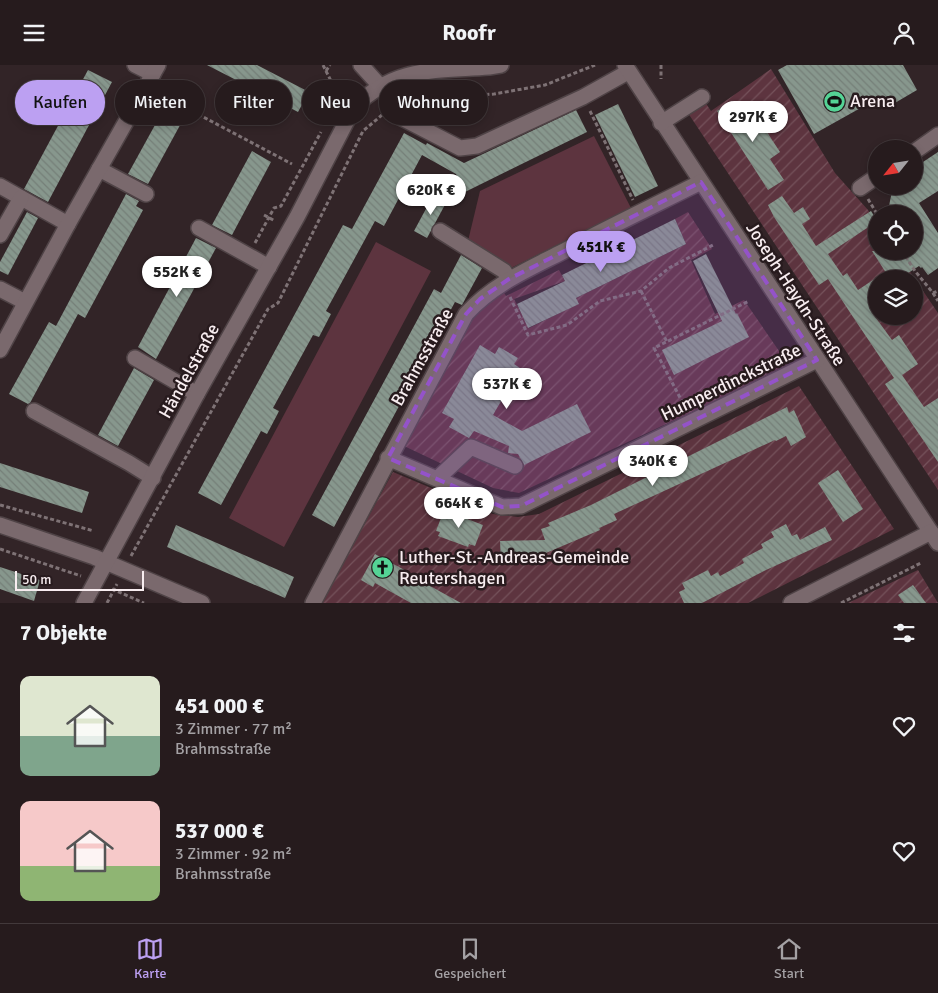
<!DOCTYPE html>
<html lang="de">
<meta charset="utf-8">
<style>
:root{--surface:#261b1d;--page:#32282a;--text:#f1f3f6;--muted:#a4a1a4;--line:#42393b;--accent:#bca0f2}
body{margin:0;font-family:Signika,sans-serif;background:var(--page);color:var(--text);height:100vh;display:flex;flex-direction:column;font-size:19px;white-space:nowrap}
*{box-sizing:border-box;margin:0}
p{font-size:16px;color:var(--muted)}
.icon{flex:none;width:28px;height:28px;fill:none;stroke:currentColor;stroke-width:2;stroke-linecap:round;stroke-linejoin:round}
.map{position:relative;height:538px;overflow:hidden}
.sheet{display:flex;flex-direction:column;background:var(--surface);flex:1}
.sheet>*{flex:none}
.guide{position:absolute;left:15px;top:15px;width:500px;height:45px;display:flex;gap:10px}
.needle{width:32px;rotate:240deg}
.tools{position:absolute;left:868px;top:75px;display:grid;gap:10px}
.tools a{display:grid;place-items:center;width:55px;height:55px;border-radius:50%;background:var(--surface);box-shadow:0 2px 8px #0003,0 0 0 1px var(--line);font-size:25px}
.scale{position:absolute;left:15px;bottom:12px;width:129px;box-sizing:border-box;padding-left:5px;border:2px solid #f8edf0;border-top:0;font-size:14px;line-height:18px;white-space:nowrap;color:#f8edf0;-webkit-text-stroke:4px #281b1e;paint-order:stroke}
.price{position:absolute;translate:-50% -42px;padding:0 11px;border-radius:18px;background:#fff;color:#222;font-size:16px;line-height:32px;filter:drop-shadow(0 1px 2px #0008)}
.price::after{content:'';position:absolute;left:50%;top:30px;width:15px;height:11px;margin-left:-8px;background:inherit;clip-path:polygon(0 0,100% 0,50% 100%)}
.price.active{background:var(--accent);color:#111}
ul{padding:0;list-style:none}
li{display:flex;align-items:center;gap:15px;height:125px;padding:0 20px}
li span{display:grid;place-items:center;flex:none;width:140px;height:100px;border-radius:10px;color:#555}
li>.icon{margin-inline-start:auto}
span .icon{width:60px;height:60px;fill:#fffc;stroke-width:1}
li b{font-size:21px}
h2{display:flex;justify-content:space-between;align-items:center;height:60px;padding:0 20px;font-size:21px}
.tag{padding:0 18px;border-radius:22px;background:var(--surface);box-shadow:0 2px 8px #0003,0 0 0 1px var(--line);font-size:18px;line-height:45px}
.tag.active{background:var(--accent);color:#111}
header{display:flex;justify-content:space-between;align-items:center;height:65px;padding:0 20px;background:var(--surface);font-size:22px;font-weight:800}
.dock{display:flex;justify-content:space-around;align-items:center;height:70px;border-top:1px solid var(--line);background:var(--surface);font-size:14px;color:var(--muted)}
.dock a{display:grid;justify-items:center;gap:2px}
.dock .active{color:var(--accent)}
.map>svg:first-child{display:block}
.green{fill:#5d343f}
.garden{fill:url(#garden-furrows);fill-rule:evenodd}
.building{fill:url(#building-back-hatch)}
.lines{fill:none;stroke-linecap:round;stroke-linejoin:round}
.minor-casing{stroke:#4f4346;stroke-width:18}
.path{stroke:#7e7275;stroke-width:3;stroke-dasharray:4 2.5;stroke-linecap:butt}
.minor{stroke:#7a696d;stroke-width:15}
.marked{fill:#9453c9;fill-opacity:0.2;stroke:#9453c9;stroke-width:4;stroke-dasharray:10 6;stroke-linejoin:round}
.labels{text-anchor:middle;stroke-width:5;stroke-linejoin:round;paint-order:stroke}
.poi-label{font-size:18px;fill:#f8edf0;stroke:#281b1e;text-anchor:start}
.street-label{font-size:18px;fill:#f8edf0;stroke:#281b1e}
</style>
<header><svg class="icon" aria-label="menu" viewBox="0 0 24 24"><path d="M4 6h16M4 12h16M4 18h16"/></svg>Roofr<svg class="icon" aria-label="person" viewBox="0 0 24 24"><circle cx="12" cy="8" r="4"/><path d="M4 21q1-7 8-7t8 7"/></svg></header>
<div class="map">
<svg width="938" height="538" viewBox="0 0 938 538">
<defs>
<pattern id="garden-furrows" width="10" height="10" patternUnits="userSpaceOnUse" patternTransform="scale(1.25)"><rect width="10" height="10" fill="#5d343f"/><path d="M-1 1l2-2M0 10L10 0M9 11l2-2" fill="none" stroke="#75525b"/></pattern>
<pattern id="building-back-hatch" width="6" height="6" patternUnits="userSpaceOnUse" patternTransform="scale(1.25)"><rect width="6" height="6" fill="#87978d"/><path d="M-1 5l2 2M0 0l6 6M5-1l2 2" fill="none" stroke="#757f78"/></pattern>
</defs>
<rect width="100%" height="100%" fill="#322427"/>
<g class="green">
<polygon points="594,71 631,143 507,205 468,176 480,126"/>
<polygon points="376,177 431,206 284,482 229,453"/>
</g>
<g class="garden">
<path d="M771,4L835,108L868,145L876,158V186H896L938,248V425L688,48L705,37L711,46ZM876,214H914V251H876Z"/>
<polygon points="688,147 712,184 691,195 715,249 744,235 788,299 696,345 519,428 493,423 404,381 466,262 501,223 506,231 559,205 565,216 514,234 529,263 578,239 576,233 686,179 675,154"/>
<polygon points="799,321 894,464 748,538 321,538 393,407 493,449 518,452 539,449"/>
<polygon points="918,505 938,538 848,538"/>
</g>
<g class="building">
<polygon points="207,0 257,0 309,27 298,47"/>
<polygon points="787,0 903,0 917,25 888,42 882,31 814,69 778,5"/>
<polygon points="88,5 112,17 48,137 24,124"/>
<polygon points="732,36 739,47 747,42 760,62 763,61 780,87 770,94 784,115 768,125 717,46"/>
<polygon points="618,39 658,121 635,132 595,50"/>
<polygon points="166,40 185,51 148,119 128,109"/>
<polygon points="576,45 587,67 465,127 456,109 422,90 384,161 375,156 326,246 331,249 319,272 313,270 273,343 279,346 277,350 267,369 261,366 221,440 198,428 343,160 352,164 404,68 426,80 427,78 464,98"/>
<polygon points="252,86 271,97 232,170 212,160"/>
<polygon points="938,87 938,126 919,138 938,168 938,203 928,210 922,202 921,203 919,201 899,214 890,214 872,186 914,186 914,149 894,149 889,141 893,121 914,121 914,103"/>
<polygon points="126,129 139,136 136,141 143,145 85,253 78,249 30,338 28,339 9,329 49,257 56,261"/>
<polygon points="434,129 447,136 427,173 414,166"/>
<polygon points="782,131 794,148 803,142 810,154 802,159 816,181 871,146 876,154 876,157 828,189 843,211 847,208 858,225 876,213 876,253 892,275 899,270 918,299 902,310 924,342 938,333 938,397 885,319 894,313 853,252 828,214 819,220 774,152 768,140"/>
<polygon points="27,147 38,153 8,210 0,206 0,197"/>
<polygon points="675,154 686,179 576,233 579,239 528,263 517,239 565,216 562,210"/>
<polygon points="196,173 216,183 156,294 138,282"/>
<polygon points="706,189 736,249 737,248 749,272 674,310 662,285 722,256 693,196"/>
<polygon points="461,190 482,203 462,240 455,237 334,462 312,450 434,224 441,228"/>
<polygon points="480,280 495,289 499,282 518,293 514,299 520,303 493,350 522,366 577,339 591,367 524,400 518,389 508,388 509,381 474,366 469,373 449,362 454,354 442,348"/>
<polygon points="134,303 154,315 118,381 98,370"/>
<polygon points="787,342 789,348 794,345 806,372 791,381 786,371 776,376 775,375 614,449 617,455 599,463 600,465 546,488 548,497 501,498 500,476 545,475 541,464 550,461 548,458 591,440"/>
<polygon points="0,398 89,427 82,448 0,422"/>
<polygon points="838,405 863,444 843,457 818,418"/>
<polygon points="444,445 483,460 475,481 469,479 468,482 438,471 440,467 436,466"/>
<polygon points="786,459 792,471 797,469 800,475 825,462 832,475 766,505 702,538 684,538 679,527 685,524 682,518 708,505 711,511 718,507 720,511 744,498 742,494 763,483 761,479 774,472 771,467"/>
<polygon points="176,460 294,512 285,533 167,482"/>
<polygon points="375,489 421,514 421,516 461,538 411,538 375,518 373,522 361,515"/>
<polygon points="0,502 40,515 34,536 0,524"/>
<polygon points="913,520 926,538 904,538 898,530"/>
</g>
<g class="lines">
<defs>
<g id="minor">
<polyline points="135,0 153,9"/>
<polyline points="361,0 380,21 400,52 460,83 477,81 583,32 628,7"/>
<polyline points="625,0 938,478"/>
<polyline points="661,58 702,32"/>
<polyline points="914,87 938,70"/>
<polyline points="99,104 146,129"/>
<polyline points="0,121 68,159"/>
<polyline points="860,123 876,112"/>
<polyline points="199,163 269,202"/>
<polyline points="440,166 504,206 509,214"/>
<polyline points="0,170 21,133"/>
<polyline points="0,224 25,237"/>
<polyline points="0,285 68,159 158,0"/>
<polyline points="135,293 197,329"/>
<polyline points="34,346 129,398 153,413"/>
<polyline points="388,393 502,442 521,441 817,295"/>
<polyline points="438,413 471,382 515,401"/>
<polyline points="0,460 94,492 202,538"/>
<path d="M84,538L197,329L297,152L354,42C396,1 435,6 489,2L501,0"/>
<path d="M313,538L466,249C493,219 529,204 564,186C609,162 655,140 701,117"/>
<polyline points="791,538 931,467"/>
</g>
</defs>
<use href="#minor" class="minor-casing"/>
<g class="path">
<path d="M323,0C332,19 337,22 333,44"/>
<polyline points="661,0 661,14"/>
<polyline points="326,6 330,0"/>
<polyline points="158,28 292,99"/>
<polyline points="408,37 418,34 494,29 545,20 595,0"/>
<polyline points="590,46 633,135"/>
<polyline points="868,134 877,149"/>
<polyline points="264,150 275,156"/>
<polyline points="255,178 274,143 281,141 321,67"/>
<polyline points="902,186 915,206 933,228 938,226"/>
<polyline points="641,226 667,277"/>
<polyline points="933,228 938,236"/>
<polyline points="510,232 528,270 567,260 600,236 641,226 669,203 713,180"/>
<polyline points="686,344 654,283 749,236"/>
<polyline points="0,440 94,466"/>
<polyline points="0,484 81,511"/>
<polyline points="131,491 268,244 278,238 363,66 382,50"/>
<polyline points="112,524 144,538"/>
<polyline points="107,538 117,519"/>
<polyline points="841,538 921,498"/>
</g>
<use href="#minor" class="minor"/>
</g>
<path class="marked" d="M701,117L817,295L521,441L502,442L388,393L466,249L480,234L509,214Z"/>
<defs>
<symbol id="stadium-disc" viewBox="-11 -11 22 22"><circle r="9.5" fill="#54d395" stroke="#281b1e"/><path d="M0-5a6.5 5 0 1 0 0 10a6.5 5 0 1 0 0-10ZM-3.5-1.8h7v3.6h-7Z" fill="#111"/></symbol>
<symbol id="church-disc" viewBox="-11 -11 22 22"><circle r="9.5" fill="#54d395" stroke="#281b1e"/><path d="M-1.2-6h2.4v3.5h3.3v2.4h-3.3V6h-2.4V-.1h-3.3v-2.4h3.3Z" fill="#111"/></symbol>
</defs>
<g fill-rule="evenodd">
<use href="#stadium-disc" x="822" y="24" width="25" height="25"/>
<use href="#church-disc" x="370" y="490" width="25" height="25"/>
</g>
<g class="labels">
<g class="poi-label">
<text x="850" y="42">Arena</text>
<text x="399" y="498">Luther-St.-Andreas-Gemeinde<tspan x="399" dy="21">Reutershagen</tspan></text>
</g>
<g class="street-label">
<text transform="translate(796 229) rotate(57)" y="6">Joseph-Haydn-Straße</text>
<text transform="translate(422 292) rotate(-61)" y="6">Brahmsstraße</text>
<text transform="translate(189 306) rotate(-61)" y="6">Händelstraße</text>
<text transform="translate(731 317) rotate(-26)" y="6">Humperdinckstraße</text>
</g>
</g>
</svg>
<div class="tools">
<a><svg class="needle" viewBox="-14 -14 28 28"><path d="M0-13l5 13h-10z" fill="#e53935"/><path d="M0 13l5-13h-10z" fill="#a4a1a4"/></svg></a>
<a><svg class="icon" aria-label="locate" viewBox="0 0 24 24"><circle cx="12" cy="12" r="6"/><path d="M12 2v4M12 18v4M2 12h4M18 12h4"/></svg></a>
<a><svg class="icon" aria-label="layers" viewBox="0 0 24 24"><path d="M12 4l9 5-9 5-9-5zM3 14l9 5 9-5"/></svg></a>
</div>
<div class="scale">50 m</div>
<b class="price" style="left:753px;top:78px">297K €</b>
<b class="price" style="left:431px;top:151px">620K €</b>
<b class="price active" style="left:601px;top:208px">451K €</b>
<b class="price" style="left:177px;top:233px">552K €</b>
<b class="price" style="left:507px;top:345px">537K €</b>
<b class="price" style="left:653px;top:422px">340K €</b>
<b class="price" style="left:459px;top:464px">664K €</b>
<div class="guide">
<a class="tag active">Kaufen</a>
<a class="tag">Mieten</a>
<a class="tag">Filter</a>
<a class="tag">Neu</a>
<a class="tag">Wohnung</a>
</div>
</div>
<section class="sheet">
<h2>7 Objekte<svg class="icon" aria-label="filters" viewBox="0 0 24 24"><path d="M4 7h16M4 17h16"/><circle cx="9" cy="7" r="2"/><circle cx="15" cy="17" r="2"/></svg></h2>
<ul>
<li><span style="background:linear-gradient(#dfe7d0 60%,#7fa58c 0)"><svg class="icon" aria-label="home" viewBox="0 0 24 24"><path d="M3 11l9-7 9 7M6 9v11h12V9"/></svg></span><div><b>451 000 €</b><p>3 Zimmer · 77 m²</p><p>Brahmsstraße</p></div><svg class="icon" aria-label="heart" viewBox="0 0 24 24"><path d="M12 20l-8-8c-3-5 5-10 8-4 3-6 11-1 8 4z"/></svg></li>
<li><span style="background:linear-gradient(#f6c9c9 65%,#8fb573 0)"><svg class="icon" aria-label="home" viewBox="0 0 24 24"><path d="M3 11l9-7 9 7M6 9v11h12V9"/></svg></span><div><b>537 000 €</b><p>3 Zimmer · 92 m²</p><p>Brahmsstraße</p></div><svg class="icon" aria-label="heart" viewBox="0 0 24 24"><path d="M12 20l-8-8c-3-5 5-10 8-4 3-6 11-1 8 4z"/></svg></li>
</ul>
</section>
<nav class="dock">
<a class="active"><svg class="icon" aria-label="map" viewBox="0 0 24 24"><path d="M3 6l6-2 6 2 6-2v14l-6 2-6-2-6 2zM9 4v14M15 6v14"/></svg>Karte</a>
<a><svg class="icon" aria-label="saved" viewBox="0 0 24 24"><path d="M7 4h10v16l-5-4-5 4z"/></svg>Gespeichert</a>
<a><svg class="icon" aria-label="home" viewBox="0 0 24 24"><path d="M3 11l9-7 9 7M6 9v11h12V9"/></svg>Start</a>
</nav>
